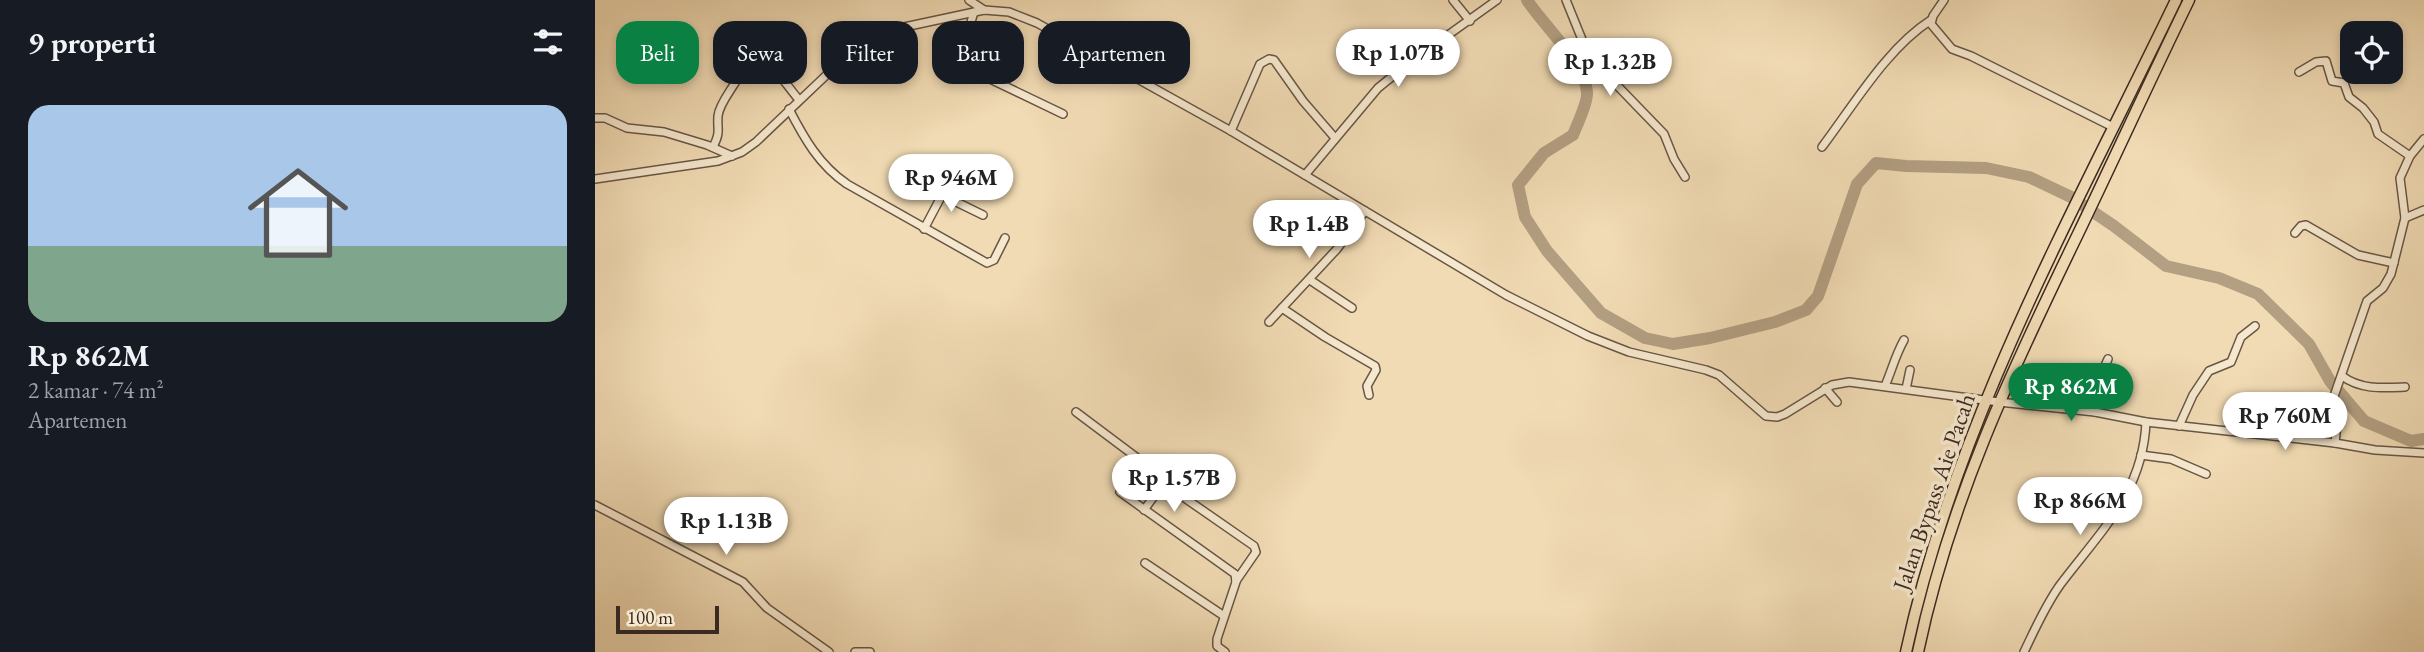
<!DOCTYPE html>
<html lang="id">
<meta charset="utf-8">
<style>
:root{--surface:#171b24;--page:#242831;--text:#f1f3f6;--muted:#9ea1a6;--line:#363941;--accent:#0b8043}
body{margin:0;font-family:"EB Garamond",serif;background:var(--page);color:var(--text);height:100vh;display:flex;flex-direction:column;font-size:26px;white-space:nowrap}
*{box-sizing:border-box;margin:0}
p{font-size:23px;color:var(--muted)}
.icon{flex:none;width:38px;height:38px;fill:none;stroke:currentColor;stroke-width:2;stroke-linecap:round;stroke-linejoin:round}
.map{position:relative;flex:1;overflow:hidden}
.drawer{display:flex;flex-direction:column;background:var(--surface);width:595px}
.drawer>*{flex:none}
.guide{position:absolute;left:21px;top:21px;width:665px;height:63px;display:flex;gap:14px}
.buttons{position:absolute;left:1745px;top:21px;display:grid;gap:14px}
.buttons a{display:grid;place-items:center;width:63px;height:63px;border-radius:14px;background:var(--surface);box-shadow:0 4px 10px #0003;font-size:35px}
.scale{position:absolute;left:21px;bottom:18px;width:103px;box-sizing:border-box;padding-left:7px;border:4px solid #3b2a21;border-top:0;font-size:19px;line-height:24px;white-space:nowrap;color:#3b2a21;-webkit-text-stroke:5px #f6e8ce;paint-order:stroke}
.price{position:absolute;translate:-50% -60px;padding:0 16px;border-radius:24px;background:#fff;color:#222;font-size:23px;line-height:46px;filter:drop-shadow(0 2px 4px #0008)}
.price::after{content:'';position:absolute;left:50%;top:42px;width:21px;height:16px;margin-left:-10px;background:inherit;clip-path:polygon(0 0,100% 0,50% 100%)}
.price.selected{background:var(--accent);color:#fff}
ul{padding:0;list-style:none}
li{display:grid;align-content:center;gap:14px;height:371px;padding:0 28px}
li+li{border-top:2px solid var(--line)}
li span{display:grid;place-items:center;height:217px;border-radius:21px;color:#555}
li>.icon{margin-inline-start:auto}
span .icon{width:126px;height:126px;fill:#fffc;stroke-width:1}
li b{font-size:30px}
h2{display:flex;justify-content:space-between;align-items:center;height:84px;padding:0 28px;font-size:30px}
.tag{padding:0 24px;border-radius:21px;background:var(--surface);box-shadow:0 4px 10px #0003;font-size:24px;line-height:63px}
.tag.selected{background:var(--accent);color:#fff}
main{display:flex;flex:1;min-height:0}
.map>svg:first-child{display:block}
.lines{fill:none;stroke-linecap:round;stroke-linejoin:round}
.river{stroke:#b39f82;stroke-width:12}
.minor-casing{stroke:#685646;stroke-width:10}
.highway-casing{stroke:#3b2a21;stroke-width:13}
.minor{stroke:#f6e8ce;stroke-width:7}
.highway{stroke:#f1dbb4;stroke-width:10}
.labels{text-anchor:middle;stroke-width:7;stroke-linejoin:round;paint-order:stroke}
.street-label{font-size:24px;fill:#3b2a21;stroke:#f6e8ce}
</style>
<main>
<section class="drawer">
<h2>9 properti<svg class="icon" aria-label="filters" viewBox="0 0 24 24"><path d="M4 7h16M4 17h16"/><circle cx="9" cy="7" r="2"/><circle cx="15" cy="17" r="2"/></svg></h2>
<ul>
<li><span style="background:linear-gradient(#a9c7e8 65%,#7fa58c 0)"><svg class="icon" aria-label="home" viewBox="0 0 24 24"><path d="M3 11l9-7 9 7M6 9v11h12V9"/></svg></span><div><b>Rp 862M</b><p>2 kamar · 74 m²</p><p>Apartemen</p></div></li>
</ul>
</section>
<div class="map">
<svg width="1829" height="652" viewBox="0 0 1829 652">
<rect width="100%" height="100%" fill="#f1dbb4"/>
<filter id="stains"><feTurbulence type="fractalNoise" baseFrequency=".00286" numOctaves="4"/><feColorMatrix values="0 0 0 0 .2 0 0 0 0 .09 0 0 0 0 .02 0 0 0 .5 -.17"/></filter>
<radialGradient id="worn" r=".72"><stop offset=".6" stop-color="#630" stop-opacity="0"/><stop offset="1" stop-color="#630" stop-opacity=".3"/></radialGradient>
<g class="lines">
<path class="river" d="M932,0C948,25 991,64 992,93C993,102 982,125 978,135L949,153L923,185L930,217L952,251L1006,313L1050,338L1078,344L1115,338L1180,322L1211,310L1223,296L1262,184L1281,163L1311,166L1391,168L1434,177L1476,197L1519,226L1571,266L1624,278L1663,294L1714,344L1735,381L1769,421L1816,441L1829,439"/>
<defs>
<g id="minor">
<polyline points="374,0 389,10"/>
<polyline points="858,0 875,21"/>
<polyline points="971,0 988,42 1011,74 1069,134 1079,159 1090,177"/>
<polyline points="1349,0 1338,16 1336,24 1357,49 1376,56 1518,127"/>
<polyline points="379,12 365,58 368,66 468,114"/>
<polyline points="1704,72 1721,62 1731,61 1737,81 1749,83 1754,97 1768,108 1779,122 1783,134 1815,156"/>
<path d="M194,109C209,138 224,165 252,184L392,263L399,260L410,238"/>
<polyline points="0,118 10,118 32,128 69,132 112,145 137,156"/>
<polyline points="636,131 665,64 674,59 679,60 708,101 740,138"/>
<path d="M118,147C126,131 122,131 123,116C124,106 133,94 138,86C166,39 180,71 204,100"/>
<path d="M1227,147C1258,106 1292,48 1336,20"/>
<polyline points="710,175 783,88 814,63 902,0"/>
<polyline points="0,179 123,161 147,152 161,142 243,64 274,39 286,32 389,10 414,12 442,23 636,131 911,295 993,336 1034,352 1111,370 1124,375 1171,416 1182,417 1190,414 1237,385 1254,382 1404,402 1500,412 1551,422 1740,443 1780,450 1829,453"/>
<polyline points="352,197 363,178"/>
<polyline points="1810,218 1829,210"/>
<polyline points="329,229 347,195 388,215"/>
<polyline points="1700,233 1706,226 1711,225 1763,255 1799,263"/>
<polyline points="715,280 757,308"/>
<polyline points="687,308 730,337 780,366 781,370 772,386 774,395"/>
<polyline points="674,322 742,249 770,211"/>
<path d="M1747,376C1766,390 1788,388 1810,387"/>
<path d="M1290,386C1297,370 1300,356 1309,340"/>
<polyline points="1230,388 1242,402"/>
<polyline points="1311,389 1315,370"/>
<polyline points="481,412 541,457 541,462 525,492 640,574 641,582 622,639 622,646 630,652"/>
<polyline points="1500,412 1503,381 1513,359"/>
<polyline points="1584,426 1598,395 1614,371 1636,362 1646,337 1660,326"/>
<polyline points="1740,443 1742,424 1735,411 1737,402 1772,301 1788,288 1796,274 1810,218 1805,178 1815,156 1829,139"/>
<polyline points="1546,455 1576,459 1611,474"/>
<polyline points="571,485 583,461"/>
<polyline points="0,505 148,582 172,608 234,652"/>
<polyline points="549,510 565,488 571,485 659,546 661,552 641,581"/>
<polyline points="550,563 629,616"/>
<polyline points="260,652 275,652"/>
<path d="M1429,652C1440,629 1450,606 1465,585C1504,533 1548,493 1551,422"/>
</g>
<g id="highway">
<path d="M1311,652C1361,420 1479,212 1581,0"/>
<path d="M1323,652C1354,503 1416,372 1482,236C1520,157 1556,78 1594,0"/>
</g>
</defs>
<use href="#minor" class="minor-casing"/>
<use href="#highway" class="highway-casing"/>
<use href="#minor" class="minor"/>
<use href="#highway" class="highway"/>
</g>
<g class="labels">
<g class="street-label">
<text transform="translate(1339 492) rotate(-71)" y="8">Jalan Bypass Aie Pacah</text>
</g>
</g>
<rect width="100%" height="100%" filter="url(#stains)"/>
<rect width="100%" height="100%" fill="url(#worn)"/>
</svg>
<div class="buttons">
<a><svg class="icon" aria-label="locate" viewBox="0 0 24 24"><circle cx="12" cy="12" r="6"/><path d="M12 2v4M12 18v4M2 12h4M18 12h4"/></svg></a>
</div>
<div class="scale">100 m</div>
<b class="price" style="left:803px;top:89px">Rp 1.07B</b>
<b class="price" style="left:1015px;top:98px">Rp 1.32B</b>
<b class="price" style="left:356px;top:214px">Rp 946M</b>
<b class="price" style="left:714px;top:260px">Rp 1.4B</b>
<b class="price selected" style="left:1476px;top:423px">Rp 862M</b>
<b class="price" style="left:1690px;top:452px">Rp 760M</b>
<b class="price" style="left:579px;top:514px">Rp 1.57B</b>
<b class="price" style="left:1485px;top:537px">Rp 866M</b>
<b class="price" style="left:131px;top:557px">Rp 1.13B</b>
<div class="guide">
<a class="tag selected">Beli</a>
<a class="tag">Sewa</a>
<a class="tag">Filter</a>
<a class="tag">Baru</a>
<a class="tag">Apartemen</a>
</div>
</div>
</main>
